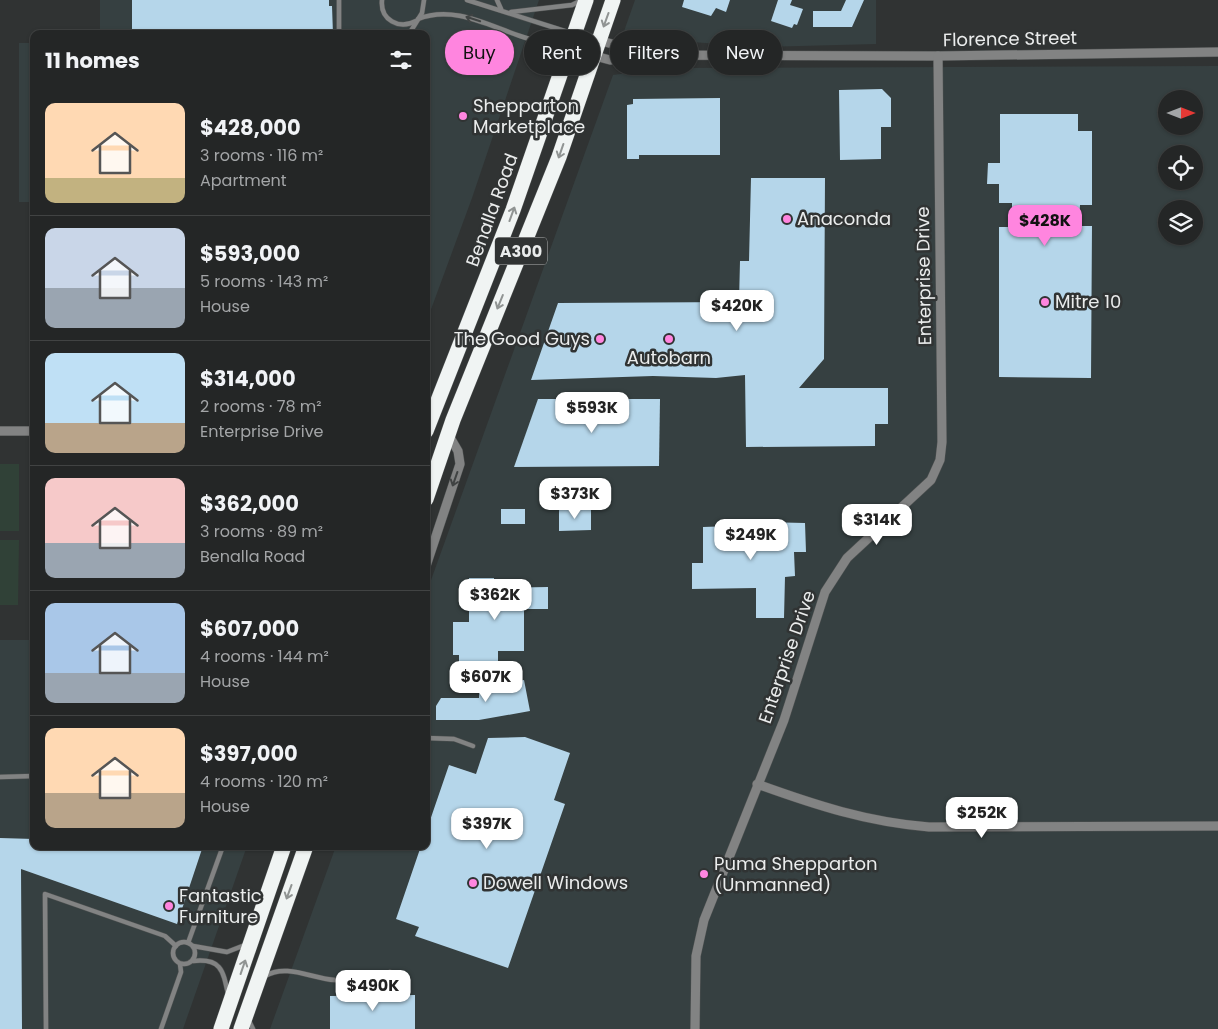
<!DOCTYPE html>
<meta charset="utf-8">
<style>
:root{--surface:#242626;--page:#2c2e2e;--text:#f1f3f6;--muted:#a3a5a7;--line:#414343;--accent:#ff85df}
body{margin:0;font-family:Poppins,sans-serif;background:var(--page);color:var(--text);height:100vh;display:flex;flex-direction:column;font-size:19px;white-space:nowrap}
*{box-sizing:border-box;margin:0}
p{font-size:16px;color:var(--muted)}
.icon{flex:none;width:28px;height:28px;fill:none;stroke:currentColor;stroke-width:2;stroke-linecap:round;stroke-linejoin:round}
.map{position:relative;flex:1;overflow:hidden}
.side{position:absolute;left:30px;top:30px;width:400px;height:820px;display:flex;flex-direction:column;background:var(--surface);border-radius:10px;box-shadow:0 1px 4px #0004,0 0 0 1px var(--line)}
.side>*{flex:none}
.banner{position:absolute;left:445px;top:30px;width:475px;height:45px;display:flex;gap:10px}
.needle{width:32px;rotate:90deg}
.tools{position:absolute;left:1158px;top:90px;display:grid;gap:10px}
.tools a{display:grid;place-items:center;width:45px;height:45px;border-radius:50%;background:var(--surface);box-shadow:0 1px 4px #0004,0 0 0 1px var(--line);font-size:25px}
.price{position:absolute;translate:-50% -42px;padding:0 11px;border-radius:10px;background:#fff;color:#222;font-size:16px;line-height:32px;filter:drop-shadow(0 1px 2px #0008)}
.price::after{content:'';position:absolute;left:50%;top:30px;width:15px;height:11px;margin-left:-8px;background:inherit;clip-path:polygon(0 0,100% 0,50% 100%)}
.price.active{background:var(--accent);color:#111}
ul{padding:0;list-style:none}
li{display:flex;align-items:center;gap:15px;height:125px;padding:0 15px}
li+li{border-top:1px solid var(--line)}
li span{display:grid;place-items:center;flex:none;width:140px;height:100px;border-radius:10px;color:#555}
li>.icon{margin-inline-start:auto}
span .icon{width:60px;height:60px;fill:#fffc;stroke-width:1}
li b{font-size:21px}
h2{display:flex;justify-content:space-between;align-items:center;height:60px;padding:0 15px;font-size:21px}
.tag{padding:0 18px;border-radius:22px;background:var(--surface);box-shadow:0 1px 4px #0004,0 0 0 1px var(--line);font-size:18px;line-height:45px}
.tag.active{background:var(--accent);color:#111}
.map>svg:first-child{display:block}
.built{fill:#364041;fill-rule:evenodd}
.green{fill:#304137}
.building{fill:#b5d6ea}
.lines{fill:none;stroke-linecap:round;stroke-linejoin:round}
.lane-casing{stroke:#4e5151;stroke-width:5.5}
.street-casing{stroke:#4e5151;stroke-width:10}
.highway-casing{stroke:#4e5151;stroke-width:16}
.lane{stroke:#828383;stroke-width:4.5}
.street{stroke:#828383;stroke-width:9}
.highway{stroke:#f0f4f3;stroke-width:15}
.oneway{stroke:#404343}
.oneway2{stroke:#909493}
.poi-dot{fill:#ff85df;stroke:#303333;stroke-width:2}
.labels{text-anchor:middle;stroke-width:5;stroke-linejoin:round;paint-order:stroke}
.shield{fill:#303333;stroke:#b2b4b4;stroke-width:1}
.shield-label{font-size:16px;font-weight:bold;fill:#eaecec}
.street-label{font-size:18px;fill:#eaecec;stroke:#303333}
.poi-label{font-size:18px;fill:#eaecec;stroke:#303333;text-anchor:start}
</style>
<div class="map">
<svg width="1218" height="1029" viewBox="0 0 1218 1029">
<rect width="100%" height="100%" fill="#303333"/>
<g class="built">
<polygon points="100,0 539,0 472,198 426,323 426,34 100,34"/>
<polygon points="635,0 876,0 876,44 761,47 622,37"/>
<rect x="19" y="43" width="15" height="159"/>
<path d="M1218,66V1029H270L336,846H426V594L613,75L664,68ZM1166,99H1194V126H1166ZM1166,154H1194V181H1166ZM1166,209H1194V236H1166Z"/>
<polygon points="0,640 34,640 34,846 247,846 183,1029 0,1029"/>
</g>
<g class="green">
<rect x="0" y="464" width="19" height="67"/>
<polygon points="0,540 19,540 18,605 0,605"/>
</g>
<g class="building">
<polygon points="132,0 329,0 329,6 332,6 333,34 132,32"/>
<polygon points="684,0 730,0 726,12 716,8 711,16 682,7"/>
<polygon points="778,0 792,0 790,5 803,9 797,25 794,24 792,28 771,21"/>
<polygon points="846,0 864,0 852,27 813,27 813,11 841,11"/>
<polygon points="882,89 891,98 891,127 881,127 881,159 840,160 839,90"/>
<polygon points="720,98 720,155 639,155 639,159 627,159 627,105 633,104 633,99"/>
<polygon points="1000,114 1078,114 1078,131 1092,131 1092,205 1080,205 1079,226 1092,226 1091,378 999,377 999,227 1012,227 1012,203 999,203 999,184 987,184 988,163 1000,163"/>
<polygon points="751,178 825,178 824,359 799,388 888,388 888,424 875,424 875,446 746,447 745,375 716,378 653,376 531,380 558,303 739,302 740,261 749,261"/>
<polygon points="538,399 660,399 659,466 514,467"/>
<rect x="501" y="509" width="24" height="15"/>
<polygon points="591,509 591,530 559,531 559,510"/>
<polygon points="760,522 805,523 806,552 794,552 795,576 785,577 784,618 756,618 756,588 692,589 692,563 703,563 703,527 760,525"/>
<polygon points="469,578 494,578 494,588 548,587 548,609 524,609 524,651 498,651 498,663 459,663 459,655 453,655 453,622 469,622"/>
<polygon points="524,680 530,711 479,720 436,720 436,706 441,698 479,698 479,688"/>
<polygon points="525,737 570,753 554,800 565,804 508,968 415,936 419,927 396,919 421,846 426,846 426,832 449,765 476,774 488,738"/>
<polygon points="0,838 34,839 34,846 203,846 177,924 21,869 22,1029 0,1029"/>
<polygon points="415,995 415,1029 330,1029 330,996"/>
</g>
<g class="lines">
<defs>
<g id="lane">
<path d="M382,0C380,20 399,30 416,21"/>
<polyline points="467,0 571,33"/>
<polyline points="497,0 501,9"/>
<polyline points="511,12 572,5 582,0"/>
<path d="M418,19C453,5 487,25 520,36C534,41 550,44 565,48"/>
<polyline points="339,34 339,0"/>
<polyline points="409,34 422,13 424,0"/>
<polyline points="426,738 454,739 473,746"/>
<polyline points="0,777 34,776"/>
<circle cx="184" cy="953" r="11"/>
<polyline points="188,943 223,846"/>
<polyline points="193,946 227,952 245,945"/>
<path d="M193,961C221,958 223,970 228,994"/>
<path d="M265,976C287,963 312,979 335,980C352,981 369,980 386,979L390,972"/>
<polyline points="249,1021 253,1029"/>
<polyline points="46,1029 45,894 165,936 176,946"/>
<polyline points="161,1029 181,972 180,964"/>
</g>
<g id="street">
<polyline points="574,34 647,53"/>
<polyline points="569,49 610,60 653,55 938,56 1218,52"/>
<polyline points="0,431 34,431"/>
<polyline points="426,566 460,464 458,451 448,434"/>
<path d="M757,784C815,805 867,822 929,827L1218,826"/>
<polyline points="695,1029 696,956 704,920 784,720 825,592 847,558 931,480 940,460 942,442 938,56"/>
</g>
<g id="highway">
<polyline points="426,431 513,210 586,0"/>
<polyline points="426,499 453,420 559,157 613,0"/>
<polyline points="221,1029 284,846"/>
<polyline points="241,1029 306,846"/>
</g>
</defs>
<use href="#lane" class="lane-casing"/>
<use href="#street" class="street-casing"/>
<use href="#highway" class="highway-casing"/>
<use href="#lane" class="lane"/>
<use href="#street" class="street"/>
<use href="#highway" class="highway"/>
</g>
<defs><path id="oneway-shaft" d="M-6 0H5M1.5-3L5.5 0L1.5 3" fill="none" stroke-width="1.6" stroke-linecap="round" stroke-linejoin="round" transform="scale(1.25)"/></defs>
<g class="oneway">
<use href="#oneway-shaft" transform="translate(473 19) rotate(-162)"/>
<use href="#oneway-shaft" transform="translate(455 479) rotate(109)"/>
</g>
<g class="oneway2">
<use href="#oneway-shaft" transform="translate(606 20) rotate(110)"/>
<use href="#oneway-shaft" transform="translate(561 151) rotate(109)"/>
<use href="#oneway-shaft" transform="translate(512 214) rotate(-70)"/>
<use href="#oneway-shaft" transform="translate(500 302) rotate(112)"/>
<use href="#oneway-shaft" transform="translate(289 892) rotate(110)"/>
<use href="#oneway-shaft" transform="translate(243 967) rotate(-71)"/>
</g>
<g class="poi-dot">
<circle cx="463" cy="116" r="5"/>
<circle cx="787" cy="219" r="5"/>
<circle cx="1045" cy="302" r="5"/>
<circle cx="600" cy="339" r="5"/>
<circle cx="669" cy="339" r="5"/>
<circle cx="704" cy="874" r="5"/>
<circle cx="473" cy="883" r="5"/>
<circle cx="169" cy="906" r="5"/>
</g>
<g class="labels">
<rect class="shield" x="495" y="237.5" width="52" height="27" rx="4"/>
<g class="shield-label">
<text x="521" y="257">A300</text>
</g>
<g class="street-label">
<text transform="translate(1010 39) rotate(-1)" y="6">Florence Street</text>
<text transform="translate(492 210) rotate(-70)" y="6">Benalla Road</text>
<text transform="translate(924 276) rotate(-91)" y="6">Enterprise Drive</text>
<text transform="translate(787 657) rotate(-71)" y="6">Enterprise Drive</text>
</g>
<g class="poi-label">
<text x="473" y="112">Shepparton<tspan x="473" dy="21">Marketplace</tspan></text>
<text x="797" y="225">Anaconda</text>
<text x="1055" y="308">Mitre 10</text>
<text x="590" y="345" text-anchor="end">The Good Guys</text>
<text x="669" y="364" text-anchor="middle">Autobarn</text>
<text x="714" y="870">Puma Shepparton<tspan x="714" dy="21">(Unmanned)</tspan></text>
<text x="483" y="889">Dowell Windows</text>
<text x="179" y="902">Fantastic<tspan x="179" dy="21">Furniture</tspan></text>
</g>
</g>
</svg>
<div class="tools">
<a><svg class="needle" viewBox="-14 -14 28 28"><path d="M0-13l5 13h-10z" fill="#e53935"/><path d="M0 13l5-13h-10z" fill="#a3a5a7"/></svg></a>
<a><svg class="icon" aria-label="locate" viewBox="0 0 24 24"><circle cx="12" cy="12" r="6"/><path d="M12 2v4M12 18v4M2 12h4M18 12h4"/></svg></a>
<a><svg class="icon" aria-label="layers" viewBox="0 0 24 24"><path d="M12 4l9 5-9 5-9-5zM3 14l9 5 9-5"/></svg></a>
</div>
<b class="price active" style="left:1045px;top:247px">$428K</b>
<b class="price" style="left:737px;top:332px">$420K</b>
<b class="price" style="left:592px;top:434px">$593K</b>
<b class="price" style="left:575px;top:520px">$373K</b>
<b class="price" style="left:877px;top:546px">$314K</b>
<b class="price" style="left:751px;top:561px">$249K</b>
<b class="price" style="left:495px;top:621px">$362K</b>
<b class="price" style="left:486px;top:703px">$607K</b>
<b class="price" style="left:982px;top:839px">$252K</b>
<b class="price" style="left:487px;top:850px">$397K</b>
<b class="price" style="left:373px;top:1012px">$490K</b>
<div class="banner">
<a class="tag active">Buy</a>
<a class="tag">Rent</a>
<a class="tag">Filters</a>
<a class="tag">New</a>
</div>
<section class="side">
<h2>11 homes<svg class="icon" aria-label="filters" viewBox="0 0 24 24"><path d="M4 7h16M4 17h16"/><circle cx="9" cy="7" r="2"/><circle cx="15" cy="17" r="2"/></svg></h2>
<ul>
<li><span style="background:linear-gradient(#ffd9b3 75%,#c2b280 0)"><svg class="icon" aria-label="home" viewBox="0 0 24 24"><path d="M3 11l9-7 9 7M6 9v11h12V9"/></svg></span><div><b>$428,000</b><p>3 rooms · 116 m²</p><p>Apartment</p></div></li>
<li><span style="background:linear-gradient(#c9d6e8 60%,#9aa5b1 0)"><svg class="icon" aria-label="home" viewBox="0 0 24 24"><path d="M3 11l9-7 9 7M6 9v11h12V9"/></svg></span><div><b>$593,000</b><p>5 rooms · 143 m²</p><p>House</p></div></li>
<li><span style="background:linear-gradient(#bfe0f5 70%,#b9a48a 0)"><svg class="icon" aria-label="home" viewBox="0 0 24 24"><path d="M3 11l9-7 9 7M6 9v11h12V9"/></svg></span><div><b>$314,000</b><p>2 rooms · 78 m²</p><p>Enterprise Drive</p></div></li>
<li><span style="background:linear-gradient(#f6c9c9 65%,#9aa5b1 0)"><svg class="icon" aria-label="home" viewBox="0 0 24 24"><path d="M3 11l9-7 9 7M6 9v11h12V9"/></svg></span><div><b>$362,000</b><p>3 rooms · 89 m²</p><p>Benalla Road</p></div></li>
<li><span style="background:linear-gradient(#a9c7e8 70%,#9aa5b1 0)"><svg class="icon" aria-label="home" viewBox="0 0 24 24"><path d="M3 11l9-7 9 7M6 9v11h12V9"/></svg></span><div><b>$607,000</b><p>4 rooms · 144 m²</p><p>House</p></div></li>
<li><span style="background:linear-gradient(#ffd9b3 65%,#b9a48a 0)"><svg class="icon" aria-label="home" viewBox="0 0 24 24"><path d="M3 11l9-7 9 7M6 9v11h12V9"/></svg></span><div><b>$397,000</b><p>4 rooms · 120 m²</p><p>House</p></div></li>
</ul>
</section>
</div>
